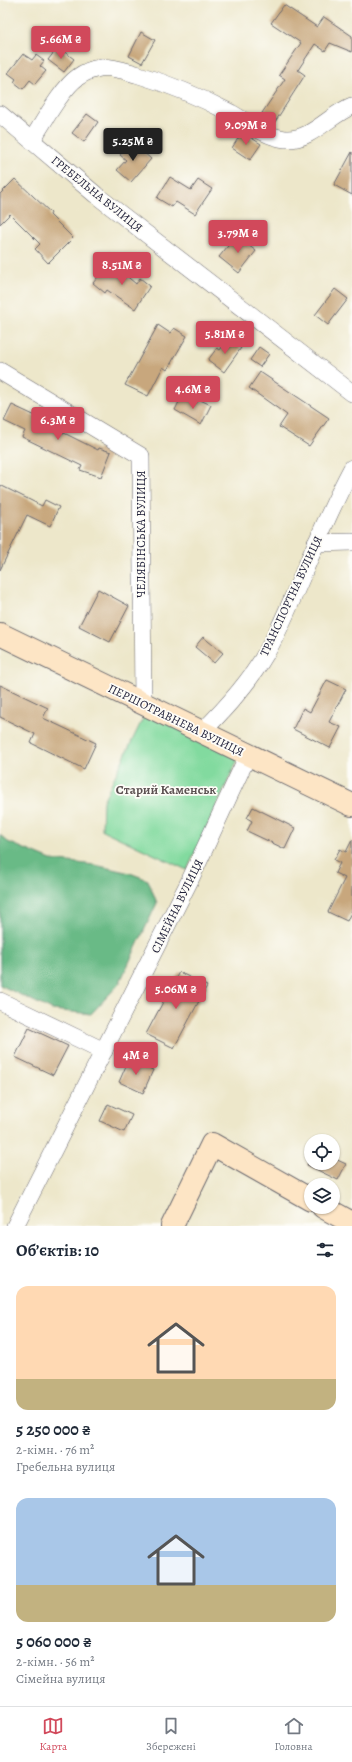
<!DOCTYPE html>
<html lang="uk">
<meta charset="utf-8">
<style>
:root{--surface:#fff;--page:#f2f2f3;--text:#1f2937;--muted:#747a83;--line:#e0e1e3;--accent:#d1495b}
body{margin:0;font-family:Alegreya,serif;background:var(--page);color:var(--text);height:100vh;display:flex;flex-direction:column;font-size:15px;white-space:nowrap}
*{box-sizing:border-box;margin:0}
p{font-size:13px;color:var(--muted)}
.icon{flex:none;width:22px;height:22px;fill:none;stroke:currentColor;stroke-width:2;stroke-linecap:round;stroke-linejoin:round}
.map{position:relative;height:1226px;overflow:hidden}
.side{display:flex;flex-direction:column;background:var(--surface);flex:1}
.side>*{flex:none}
.fabs{position:absolute;left:304px;top:1134px;display:grid;gap:8px}
.fabs a{display:grid;place-items:center;width:36px;height:36px;border-radius:50%;background:var(--surface);box-shadow:0 1px 3px #0004;font-size:20px}
.price{position:absolute;translate:-50% -34px;padding:0 9px;border-radius:4px;background:var(--accent);color:#fff;font-size:13px;line-height:26px;filter:drop-shadow(0 1px 2px #0008)}
.price::after{content:'';position:absolute;left:50%;top:24px;width:12px;height:9px;margin-left:-6px;background:inherit;clip-path:polygon(0 0,100% 0,50% 100%)}
.price.current{background:#222;color:#fff}
ul{padding:0;list-style:none}
li{display:grid;align-content:center;gap:8px;height:212px;padding:0 16px}
li span{display:grid;place-items:center;height:124px;border-radius:12px;color:#555}
li>.icon{margin-inline-start:auto}
span .icon{width:72px;height:72px;fill:#fffc;stroke-width:1}
li b{font-size:17px}
h2{display:flex;justify-content:space-between;align-items:center;height:48px;padding:0 16px;font-size:17px}
.tabs{display:flex;justify-content:space-around;align-items:center;height:56px;border-top:1px solid var(--line);background:var(--surface);font-size:11px;color:var(--muted)}
.tabs a{display:grid;justify-items:center;gap:2px}
.tabs .current{color:var(--accent)}
.map>svg:first-child{display:block}
.green{fill:#82da9f;stroke:#527e6d}
.forest{fill:#69ba86;stroke:#466e60}
.building{fill:#c8a77d}
.lines{fill:none;stroke-linecap:round;stroke-linejoin:round}
.street-casing{stroke:#69676d;stroke-width:18}
.secondary-casing{stroke:#69676d;stroke-width:24}
.street{stroke:#fff;stroke-width:17}
.secondary{stroke:#fde5c5;stroke-width:22}
.labels{text-anchor:middle;stroke-width:3.5;stroke-linejoin:round;paint-order:stroke}
.street-label{font-size:12px;fill:#22223b;stroke:#fdfcf7}
.neighbourhood-label{font-size:13px;font-weight:bold;fill:#5c5152;stroke:#fdfcf7}
</style>
<div class="map">
<svg width="352" height="1226" viewBox="0 0 352 1226">
<rect width="100%" height="100%" fill="#fdfcf7"/>
<filter id="ink" filterUnits="userSpaceOnUse"><feTurbulence type="fractalNoise" baseFrequency=".025" numOctaves="2"/><feDisplacementMap in="SourceGraphic" scale="8" xChannelSelector="R" yChannelSelector="G"/><feConvolveMatrix kernelMatrix="1 2 1 2 8 2 1 2 1" color-interpolation-filters="sRGB"/></filter>
<filter id="wash" filterUnits="userSpaceOnUse"><feTurbulence type="fractalNoise" baseFrequency=".012" numOctaves="4" result="noise"/><feDisplacementMap in="SourceGraphic" scale="16" xChannelSelector="R" yChannelSelector="G"/><feGaussianBlur stdDeviation="0.9" result="paint"/><feColorMatrix in="noise" values="0 0 0 0 0 0 0 0 0 0 0 0 0 0 0 0 0 1.4 0 .05"/><feComposite in="paint" operator="in"/></filter>
<g filter="url(#wash)">
<rect width="100%" height="100%" fill="#ede7ca"/>
<polygon class="green" points="146,712 239,757 187,870 102,830 103,801"/>
<polygon class="forest" points="0,835 8,842 51,860 95,865 130,873 148,880 157,903 119,984 91,1014 52,1010 0,985"/>
<g id="blocks">
<g class="building">
<polygon points="284,5 317,27 324,17 352,36 352,52 330,43 325,51 315,44 298,70 305,75 275,122 262,113 285,79 279,75 301,43 271,23"/>
<polygon points="141,32 155,40 142,63 129,56"/>
<polygon points="58,47 74,59 64,72 48,60"/>
<polygon points="23,54 32,60 36,55 44,61 40,66 46,71 35,84 30,80 23,89 14,82 16,79 8,73"/>
<polygon points="87,114 98,122 84,142 72,133"/>
<polygon points="242,132 261,144 250,160 232,148"/>
<polygon points="132,142 151,159 131,182 117,170 126,160 120,155"/>
<polygon points="352,152 352,195 334,185"/>
<polygon points="170,177 191,190 198,180 212,189 195,214 176,202 172,207 157,198"/>
<polygon points="15,179 51,213 50,215 73,238 48,263 35,249 40,244 10,214 0,224 0,194"/>
<polygon points="236,236 256,251 239,273 219,257"/>
<polygon points="110,262 136,284 140,278 150,286 135,309 107,290 105,293 93,283"/>
<polygon points="335,289 348,299 328,325 315,315"/>
<polygon points="158,325 170,333 174,328 187,336 167,370 163,367 148,396 125,385"/>
<polygon points="228,339 241,348 224,372 208,360 217,348 220,350"/>
<polygon points="259,347 269,354 260,367 250,360"/>
<polygon points="260,372 329,418 309,446 279,427 287,415 249,388"/>
<polygon points="182,396 196,403 198,399 211,405 201,425 175,410"/>
<polygon points="12,405 40,418 42,414 56,420 52,427 98,450 99,448 111,452 101,477 80,470 82,466 22,437 25,431 4,421"/>
<polygon points="0,485 42,506 45,500 59,507 50,526 27,515 0,570"/>
<polygon points="98,589 129,606 110,642 79,626"/>
<polygon points="203,637 223,653 214,663 195,647"/>
<polygon points="327,680 346,689 329,722 341,727 330,748 293,729 303,708 310,712"/>
<polygon points="0,685 48,708 43,718 96,743 84,769 31,743 35,734 0,717"/>
<polygon points="253,807 295,828 285,849 247,831 252,821 247,818"/>
<polygon points="352,840 352,910 347,921 328,912 345,878 335,873 340,863 334,860 340,849 346,852"/>
<polygon points="179,972 207,986 174,1048 146,1034"/>
<polygon points="29,1028 68,1046 53,1075 15,1057"/>
<polygon points="129,1059 153,1070 143,1093 119,1082"/>
<polygon points="108,1104 132,1115 124,1132 100,1121"/>
<polygon points="311,1157 311,1163 333,1163 333,1158 346,1164 338,1180 307,1165"/>
</g>
</g>
</g>
<g filter="url(#ink)">
<use href="#blocks" fill-opacity="0" stroke="#69676d" stroke-width="1"/>
<g class="lines">
<defs>
<g id="street">
<polyline points="0,114 96,195 352,393"/>
<path d="M32,140C43,123 62,88 78,77C85,72 92,69 100,68C111,66 125,71 136,74C169,84 200,97 231,113C247,122 266,137 285,139C311,141 329,115 352,106"/>
<polyline points="0,371 141,456 143,704"/>
<polyline points="316,543 352,542"/>
<path d="M202,732C225,709 248,684 265,655C279,632 289,606 300,581C316,543 332,505 352,468"/>
<polyline points="0,1001 104,1051"/>
<polyline points="15,1226 190,880 248,755"/>
</g>
<g id="secondary">
<polyline points="0,634 352,805"/>
<polyline points="323,1207 352,1223"/>
<polyline points="172,1226 212,1144 311,1200"/>
</g>
</defs>
<use href="#street" class="street-casing"/>
<use href="#secondary" class="secondary-casing"/>
<use href="#street" class="street"/>
<use href="#secondary" class="secondary"/>
</g>
</g>
<g class="labels">
<g class="street-label">
<text transform="translate(97 194) rotate(39)" y="4">ГРЕБЕЛЬНА ВУЛИЦЯ</text>
<text transform="translate(141 534) rotate(-90)" y="4">ЧЕЛЯБІНСЬКА ВУЛИЦЯ</text>
<text transform="translate(291 596) rotate(-65)" y="4">ТРАНСПОРТНА ВУЛИЦЯ</text>
<text transform="translate(176 720) rotate(26)" y="4">ПЕРШОТРАВНЕВА ВУЛИЦЯ</text>
<text transform="translate(177 906) rotate(-64)" y="4">СІМЕЙНА ВУЛИЦЯ</text>
</g>
<g class="neighbourhood-label">
<text x="166" y="794">Старий Каменськ</text>
</g>
</g>
</svg>
<div class="fabs">
<a><svg class="icon" aria-label="locate" viewBox="0 0 24 24"><circle cx="12" cy="12" r="6"/><path d="M12 2v4M12 18v4M2 12h4M18 12h4"/></svg></a>
<a><svg class="icon" aria-label="layers" viewBox="0 0 24 24"><path d="M12 4l9 5-9 5-9-5zM3 14l9 5 9-5"/></svg></a>
</div>
<b class="price" style="left:61px;top:60px">5.66M ₴</b>
<b class="price" style="left:246px;top:146px">9.09M ₴</b>
<b class="price current" style="left:133px;top:162px">5.25M ₴</b>
<b class="price" style="left:238px;top:254px">3.79M ₴</b>
<b class="price" style="left:122px;top:286px">8.51M ₴</b>
<b class="price" style="left:225px;top:355px">5.81M ₴</b>
<b class="price" style="left:193px;top:410px">4.6M ₴</b>
<b class="price" style="left:58px;top:441px">6.3M ₴</b>
<b class="price" style="left:176px;top:1010px">5.06M ₴</b>
<b class="price" style="left:136px;top:1076px">4M ₴</b>
</div>
<section class="side">
<h2>Об’єктів: 10<svg class="icon" aria-label="filters" viewBox="0 0 24 24"><path d="M4 7h16M4 17h16"/><circle cx="9" cy="7" r="2"/><circle cx="15" cy="17" r="2"/></svg></h2>
<ul>
<li><span style="background:linear-gradient(#ffd9b3 75%,#c2b280 0)"><svg class="icon" aria-label="home" viewBox="0 0 24 24"><path d="M3 11l9-7 9 7M6 9v11h12V9"/></svg></span><div><b>5 250 000 ₴</b><p>2-кімн. · 76 m²</p><p>Гребельна вулиця</p></div></li>
<li><span style="background:linear-gradient(#a9c7e8 70%,#c2b280 0)"><svg class="icon" aria-label="home" viewBox="0 0 24 24"><path d="M3 11l9-7 9 7M6 9v11h12V9"/></svg></span><div><b>5 060 000 ₴</b><p>2-кімн. · 56 m²</p><p>Сімейна вулиця</p></div></li>
</ul>
</section>
<nav class="tabs">
<a class="current"><svg class="icon" aria-label="map" viewBox="0 0 24 24"><path d="M3 6l6-2 6 2 6-2v14l-6 2-6-2-6 2zM9 4v14M15 6v14"/></svg>Карта</a>
<a><svg class="icon" aria-label="saved" viewBox="0 0 24 24"><path d="M7 4h10v16l-5-4-5 4z"/></svg>Збережені</a>
<a><svg class="icon" aria-label="home" viewBox="0 0 24 24"><path d="M3 11l9-7 9 7M6 9v11h12V9"/></svg>Головна</a>
</nav>
